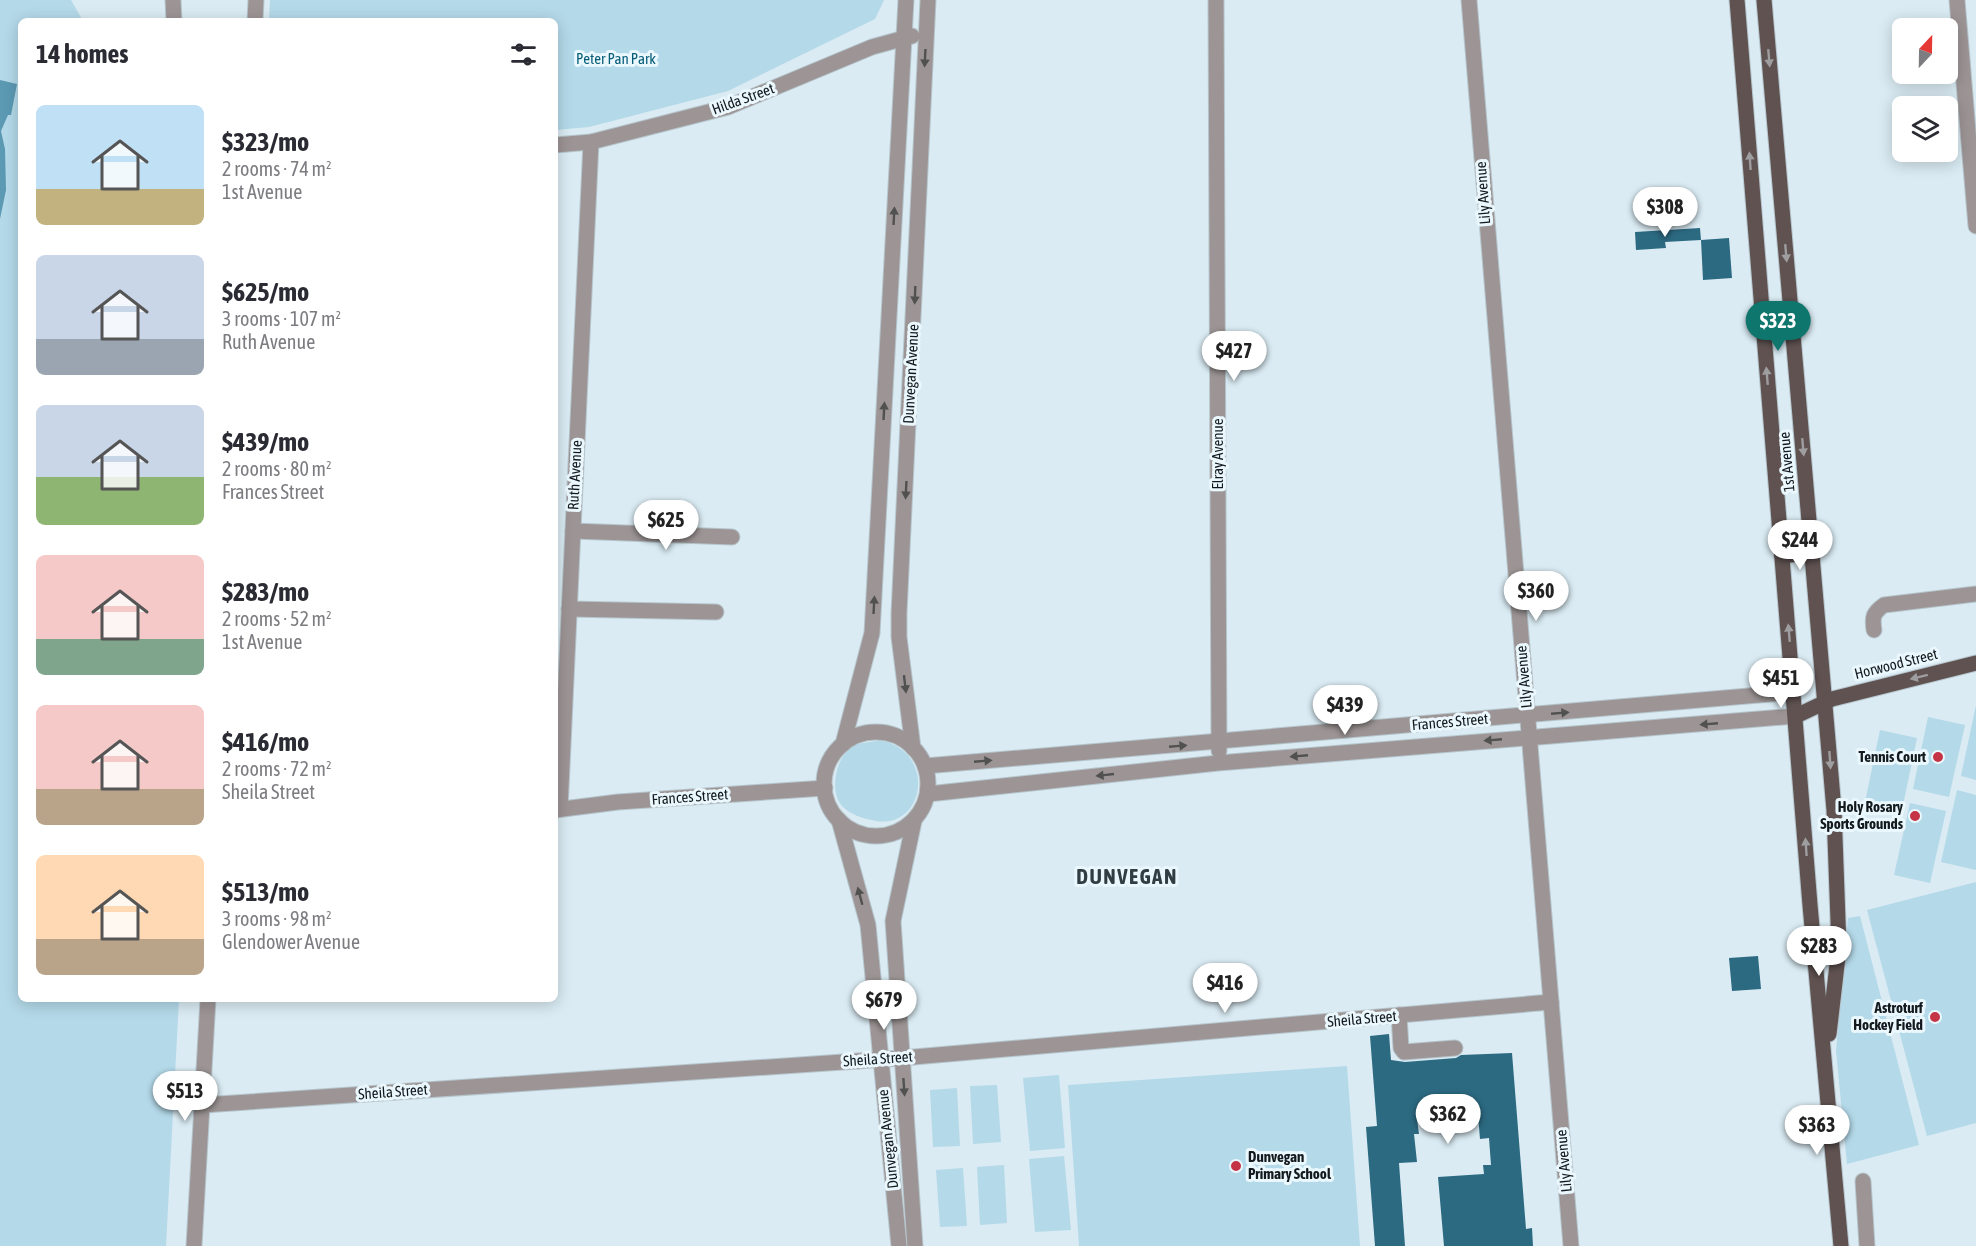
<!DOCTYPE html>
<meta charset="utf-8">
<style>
:root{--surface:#fff;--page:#f7f7f7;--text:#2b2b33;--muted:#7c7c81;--accent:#0f766e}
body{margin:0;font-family:"Asap Condensed",sans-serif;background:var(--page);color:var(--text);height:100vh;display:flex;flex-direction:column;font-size:22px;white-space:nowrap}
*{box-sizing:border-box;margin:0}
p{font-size:20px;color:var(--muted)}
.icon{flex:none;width:33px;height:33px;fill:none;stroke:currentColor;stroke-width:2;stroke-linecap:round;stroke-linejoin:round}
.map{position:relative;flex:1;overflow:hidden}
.sheet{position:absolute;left:18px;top:18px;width:540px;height:984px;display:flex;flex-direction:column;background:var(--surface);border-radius:9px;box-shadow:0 3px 15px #0003}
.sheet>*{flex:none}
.needle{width:39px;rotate:22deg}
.controls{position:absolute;left:1892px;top:18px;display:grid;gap:12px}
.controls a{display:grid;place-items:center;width:66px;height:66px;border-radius:9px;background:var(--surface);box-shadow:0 3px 15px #0003;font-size:30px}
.price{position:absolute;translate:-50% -51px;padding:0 14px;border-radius:21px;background:#fff;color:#222;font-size:20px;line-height:39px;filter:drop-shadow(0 2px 3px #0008)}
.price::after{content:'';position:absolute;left:50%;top:36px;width:18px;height:14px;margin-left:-9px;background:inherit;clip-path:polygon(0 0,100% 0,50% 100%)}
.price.current{background:var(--accent);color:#fff}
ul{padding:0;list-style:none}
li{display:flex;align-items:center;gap:18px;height:150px;padding:0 18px}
li span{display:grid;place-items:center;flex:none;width:168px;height:120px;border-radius:9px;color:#555}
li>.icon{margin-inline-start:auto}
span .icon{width:72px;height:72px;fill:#fffc;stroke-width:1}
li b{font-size:26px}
h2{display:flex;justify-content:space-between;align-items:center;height:72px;padding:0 18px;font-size:26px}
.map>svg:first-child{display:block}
.green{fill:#b4d9e9}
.water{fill:#5c99b3}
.building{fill:#2c6a82}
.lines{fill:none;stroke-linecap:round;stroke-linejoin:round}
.minor-casing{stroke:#b6c5cc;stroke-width:17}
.major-casing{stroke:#b6c5cc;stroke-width:17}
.minor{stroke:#9d9595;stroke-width:15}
.major{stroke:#5f5251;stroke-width:15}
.oneway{fill:#515152}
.oneway2{fill:#9e9d9f}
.poi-dot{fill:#c53446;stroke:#eaf8fe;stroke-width:2}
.labels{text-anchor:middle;stroke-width:6;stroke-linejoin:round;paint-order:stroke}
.park-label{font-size:15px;fill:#065c77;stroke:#eaf8fe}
.street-label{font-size:15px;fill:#13191c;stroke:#eaf8fe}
.poi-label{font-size:15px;font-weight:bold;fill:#13191c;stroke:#eaf8fe;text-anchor:end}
.district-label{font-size:21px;font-weight:bold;letter-spacing:1.5px;fill:#303e44;stroke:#eaf8fe}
</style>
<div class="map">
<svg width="1976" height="1246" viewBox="0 0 1976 1246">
<rect width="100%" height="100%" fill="#daebf3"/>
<g class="green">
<polygon points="0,0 71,0 83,21 21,21 21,999 179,999 166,1246 0,1246"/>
<polygon points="270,0 884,0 875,19 728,91 589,127 555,130 555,21 269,21"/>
<polygon points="1976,705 1976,780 1961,776"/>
<polygon points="1928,717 1965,725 1949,797 1913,789"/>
<polygon points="1880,730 1917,738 1902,810 1865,802"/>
<path d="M880,740C940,753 923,834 872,820C861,818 852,815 843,807C829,793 835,761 850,748C857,742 870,743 880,740Z"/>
<polygon points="1957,790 1976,795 1976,870 1941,862"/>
<polygon points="1910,803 1946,811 1930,883 1894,875"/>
<polygon points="1976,882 1976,1123 1927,1136 1867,910"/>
<polygon points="1860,916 1919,1145 1847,1164 1836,1051 1848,918"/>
<polygon points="1347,1066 1360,1246 1079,1246 1068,1085"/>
<polygon points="1059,1075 1065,1148 1030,1151 1023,1078"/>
<polygon points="997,1085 1001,1142 973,1144 970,1086"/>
<polygon points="957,1088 960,1146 933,1147 930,1090"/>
<polygon points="1064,1156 1071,1230 1035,1232 1029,1159"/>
<polygon points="1004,1165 1007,1223 980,1225 977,1167"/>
<polygon points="963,1168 967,1226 940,1227 936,1170"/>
</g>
<polygon class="water" points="0,80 17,84 11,115 8,115 1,131 5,149 6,190 0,219"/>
<g class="building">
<polygon points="1700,228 1701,240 1665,242 1666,248 1636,250 1635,232"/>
<polygon points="1729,238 1732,278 1703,280 1701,240"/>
<polygon points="1758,956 1761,989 1732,991 1729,958"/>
<polygon points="1389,1034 1391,1060 1405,1062 1456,1058 1461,1055 1512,1053 1526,1229 1532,1228 1533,1246 1444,1246 1438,1177 1484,1174 1483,1165 1491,1165 1489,1138 1480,1139 1478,1115 1417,1119 1419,1134 1414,1134 1417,1162 1399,1163 1405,1246 1375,1246 1366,1127 1377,1126 1370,1036"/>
</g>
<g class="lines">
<defs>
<g id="minor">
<polyline points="173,0 174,21"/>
<polyline points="1216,0 1219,751"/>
<polyline points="1469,0 1571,1246"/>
<polyline points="1957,0 1976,226"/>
<polyline points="255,21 256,0"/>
<polyline points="555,145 591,142 728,107 872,47 912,36"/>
<polyline points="573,531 732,537"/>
<polyline points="569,609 716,612"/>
<path d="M1874,630C1872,617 1873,613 1884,605L1976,594"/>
<circle cx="876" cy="784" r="52"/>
<polyline points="843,744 872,633 906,0"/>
<polyline points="913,748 899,637 899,613 928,0"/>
<polyline points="925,766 1794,692"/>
<polyline points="928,794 1218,763 1796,716"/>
<polyline points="560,809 591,142"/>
<polyline points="555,810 618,802 825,788"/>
<polyline points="839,820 868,925 899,1246"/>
<polyline points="914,821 893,921 915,1246"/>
<polyline points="1399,1015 1401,1048 1404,1052 1455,1048"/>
<polyline points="203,1105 902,1058 1551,1002"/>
<polyline points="1863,1181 1867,1246"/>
<polyline points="194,1246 208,999"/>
</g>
<g id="major">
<polyline points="1737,0 1810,905 1841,1246"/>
<polyline points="1764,0 1834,810 1839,948 1829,1034"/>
<polyline points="1782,556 1813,552"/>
<polyline points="1796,716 1832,699 1976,663"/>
</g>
</defs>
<use href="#minor" class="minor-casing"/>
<use href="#major" class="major-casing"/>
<use href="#minor" class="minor"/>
<use href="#major" class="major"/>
</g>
<defs><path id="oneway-solid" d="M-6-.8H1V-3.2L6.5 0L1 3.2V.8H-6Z" transform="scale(1.5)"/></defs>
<g class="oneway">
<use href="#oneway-solid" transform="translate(925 58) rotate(93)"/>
<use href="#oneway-solid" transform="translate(894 216) rotate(-87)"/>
<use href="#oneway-solid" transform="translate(915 295) rotate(92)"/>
<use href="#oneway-solid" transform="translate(884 411) rotate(-87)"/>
<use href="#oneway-solid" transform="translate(906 490) rotate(93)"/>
<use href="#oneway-solid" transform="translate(874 605) rotate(-87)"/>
<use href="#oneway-solid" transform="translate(905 684) rotate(83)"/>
<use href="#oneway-solid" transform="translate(1560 713) rotate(-5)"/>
<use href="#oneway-solid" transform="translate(1709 724) rotate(175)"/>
<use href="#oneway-solid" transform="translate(1493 740) rotate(175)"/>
<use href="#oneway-solid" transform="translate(1178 746) rotate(-5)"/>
<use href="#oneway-solid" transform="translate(1299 756) rotate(175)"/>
<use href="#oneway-solid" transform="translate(983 761) rotate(-5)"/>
<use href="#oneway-solid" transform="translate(1105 775) rotate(174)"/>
<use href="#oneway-solid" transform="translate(860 896) rotate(-105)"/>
<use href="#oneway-solid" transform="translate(904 1087) rotate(86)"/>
</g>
<g class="oneway2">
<use href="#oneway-solid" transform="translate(1769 58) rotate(85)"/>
<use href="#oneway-solid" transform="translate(1750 161) rotate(-94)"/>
<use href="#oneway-solid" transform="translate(1786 253) rotate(85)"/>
<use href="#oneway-solid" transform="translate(1767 376) rotate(-95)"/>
<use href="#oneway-solid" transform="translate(1803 447) rotate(85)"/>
<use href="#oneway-solid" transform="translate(1789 633) rotate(-95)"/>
<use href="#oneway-solid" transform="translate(1919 677) rotate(166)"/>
<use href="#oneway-solid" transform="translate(1830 760) rotate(86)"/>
<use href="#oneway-solid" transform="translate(1806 847) rotate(-94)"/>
</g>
<g class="poi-dot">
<circle cx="1938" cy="757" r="6"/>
<circle cx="1915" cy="816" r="6"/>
<circle cx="1935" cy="1017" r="6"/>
<circle cx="1236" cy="1166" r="6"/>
</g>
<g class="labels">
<g class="park-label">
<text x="616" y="64">Peter Pan Park</text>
</g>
<g class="street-label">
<text transform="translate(743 99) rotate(-20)" y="5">Hilda Street</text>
<text transform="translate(1483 193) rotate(-94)" y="5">Lily Avenue</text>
<text transform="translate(911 374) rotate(-87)" y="5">Dunvegan Avenue</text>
<text transform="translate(1218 454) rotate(-90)" y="5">Elray Avenue</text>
<text transform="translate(1787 462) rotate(-95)" y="5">1st Avenue</text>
<text transform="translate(575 475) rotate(-87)" y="5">Ruth Avenue</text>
<text transform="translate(1896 664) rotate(-14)" y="5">Horwood Street</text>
<text transform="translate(1524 677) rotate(-95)" y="5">Lily Avenue</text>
<text transform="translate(1450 722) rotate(-5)" y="5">Frances Street</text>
<text transform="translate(690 797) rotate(-4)" y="5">Frances Street</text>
<text transform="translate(1362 1019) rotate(-5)" y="5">Sheila Street</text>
<text transform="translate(878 1059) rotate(-4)" y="5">Sheila Street</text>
<text transform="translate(393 1092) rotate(-4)" y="5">Sheila Street</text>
<text transform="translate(888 1139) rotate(-96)" y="5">Dunvegan Avenue</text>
<text transform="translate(1564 1161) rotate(-95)" y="5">Lily Avenue</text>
</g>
<g class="poi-label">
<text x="1926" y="762">Tennis Court</text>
<text x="1903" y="812">Holy Rosary<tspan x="1903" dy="17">Sports Grounds</tspan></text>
<text x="1923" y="1013">Astroturf<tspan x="1923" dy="17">Hockey Field</tspan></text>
<text x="1248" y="1162" text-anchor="start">Dunvegan<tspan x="1248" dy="17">Primary School</tspan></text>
</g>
<g class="district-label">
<text x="1127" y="884">DUNVEGAN</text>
</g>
</g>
</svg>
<div class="controls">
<a><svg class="needle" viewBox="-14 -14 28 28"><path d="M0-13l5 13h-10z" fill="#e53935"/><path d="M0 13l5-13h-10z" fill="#7c7c81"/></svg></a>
<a><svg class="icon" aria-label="layers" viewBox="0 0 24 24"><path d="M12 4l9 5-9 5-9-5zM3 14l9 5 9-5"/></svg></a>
</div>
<b class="price" style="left:1665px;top:238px">$308</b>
<b class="price current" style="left:1778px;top:352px">$323</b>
<b class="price" style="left:1234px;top:382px">$427</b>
<b class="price" style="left:666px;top:551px">$625</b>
<b class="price" style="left:1800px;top:571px">$244</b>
<b class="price" style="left:1536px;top:622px">$360</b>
<b class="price" style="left:1781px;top:709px">$451</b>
<b class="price" style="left:1345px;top:736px">$439</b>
<b class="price" style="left:1819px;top:977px">$283</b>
<b class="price" style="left:1225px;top:1014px">$416</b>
<b class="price" style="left:884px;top:1031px">$679</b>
<b class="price" style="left:185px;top:1122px">$513</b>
<b class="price" style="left:1448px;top:1145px">$362</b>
<b class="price" style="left:1817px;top:1156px">$363</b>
<section class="sheet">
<h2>14 homes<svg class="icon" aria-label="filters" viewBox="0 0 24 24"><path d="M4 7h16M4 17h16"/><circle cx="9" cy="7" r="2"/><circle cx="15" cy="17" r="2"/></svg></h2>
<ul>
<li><span style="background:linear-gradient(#bfe0f5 70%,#c2b280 0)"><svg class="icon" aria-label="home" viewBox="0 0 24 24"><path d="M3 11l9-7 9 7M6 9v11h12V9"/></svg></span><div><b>$323/mo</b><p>2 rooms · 74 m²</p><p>1st Avenue</p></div></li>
<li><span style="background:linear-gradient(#c9d6e8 70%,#9aa5b1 0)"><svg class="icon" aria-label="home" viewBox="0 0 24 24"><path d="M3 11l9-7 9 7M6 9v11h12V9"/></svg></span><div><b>$625/mo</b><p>3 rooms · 107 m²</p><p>Ruth Avenue</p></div></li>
<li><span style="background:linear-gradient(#c9d6e8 60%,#8fb573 0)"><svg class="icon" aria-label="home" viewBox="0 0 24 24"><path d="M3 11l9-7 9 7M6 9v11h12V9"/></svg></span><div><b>$439/mo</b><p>2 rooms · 80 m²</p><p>Frances Street</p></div></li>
<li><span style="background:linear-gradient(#f6c9c9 70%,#7fa58c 0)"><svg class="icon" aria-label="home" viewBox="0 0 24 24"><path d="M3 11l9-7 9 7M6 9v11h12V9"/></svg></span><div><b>$283/mo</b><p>2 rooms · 52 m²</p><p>1st Avenue</p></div></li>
<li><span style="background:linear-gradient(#f6c9c9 70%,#b9a48a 0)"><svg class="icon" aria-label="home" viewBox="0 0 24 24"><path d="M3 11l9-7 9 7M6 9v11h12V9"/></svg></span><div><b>$416/mo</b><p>2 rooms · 72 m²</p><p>Sheila Street</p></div></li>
<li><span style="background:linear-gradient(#ffd9b3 70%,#b9a48a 0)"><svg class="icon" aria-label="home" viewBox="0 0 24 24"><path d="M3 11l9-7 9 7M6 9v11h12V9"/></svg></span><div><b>$513/mo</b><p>3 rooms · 98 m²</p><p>Glendower Avenue</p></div></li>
</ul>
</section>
</div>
